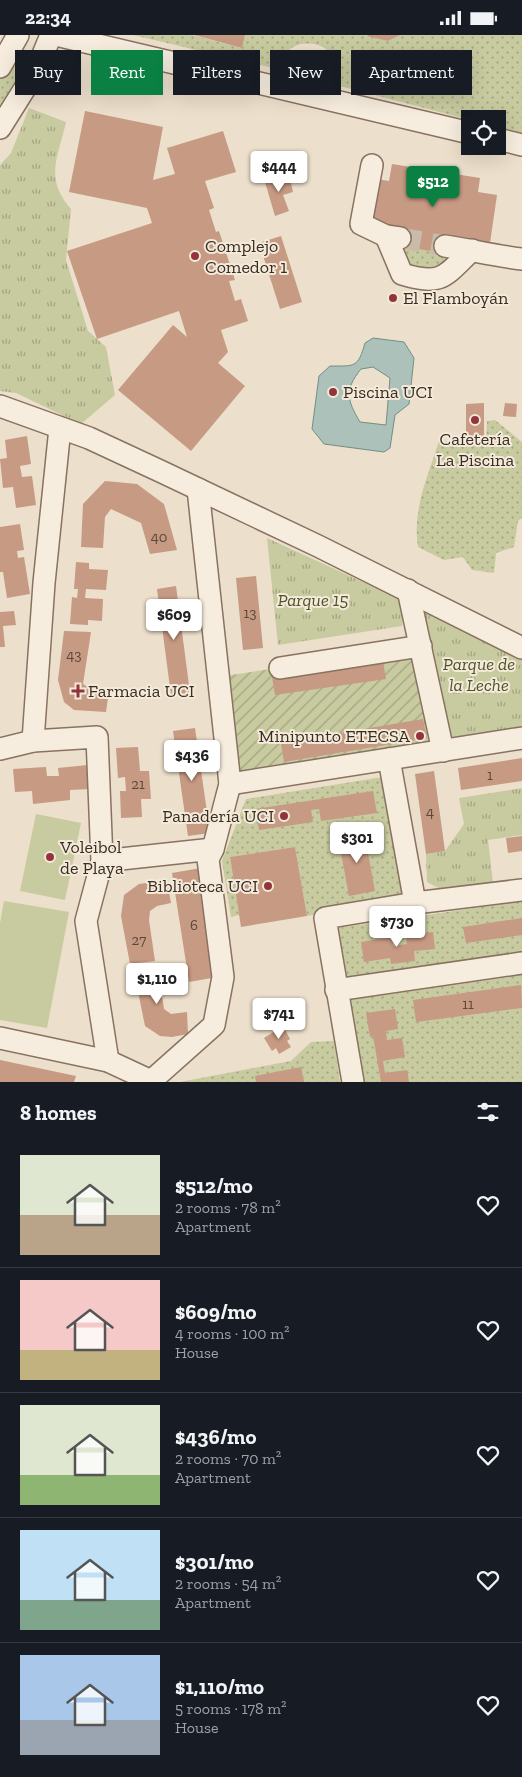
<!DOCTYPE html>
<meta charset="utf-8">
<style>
:root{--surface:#171b24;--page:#20242c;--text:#f1f3f6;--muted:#9ea1a6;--line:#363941;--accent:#0b8043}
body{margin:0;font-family:"Zilla Slab",serif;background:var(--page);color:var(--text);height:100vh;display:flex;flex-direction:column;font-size:19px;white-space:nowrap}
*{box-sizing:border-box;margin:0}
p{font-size:16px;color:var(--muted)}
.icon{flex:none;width:28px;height:28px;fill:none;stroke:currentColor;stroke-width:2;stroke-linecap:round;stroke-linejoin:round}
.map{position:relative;height:1047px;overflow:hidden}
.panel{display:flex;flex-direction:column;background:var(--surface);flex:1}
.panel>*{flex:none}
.hud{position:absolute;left:15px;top:15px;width:492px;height:45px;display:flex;gap:10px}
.controls{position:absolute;left:461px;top:75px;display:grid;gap:10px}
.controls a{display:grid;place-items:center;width:45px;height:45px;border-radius:0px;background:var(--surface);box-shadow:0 5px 20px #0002;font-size:25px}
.price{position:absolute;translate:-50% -42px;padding:0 11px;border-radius:5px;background:#fff;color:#222;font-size:16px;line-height:32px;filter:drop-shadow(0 1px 2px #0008)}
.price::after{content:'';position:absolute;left:50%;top:30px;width:15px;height:11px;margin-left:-8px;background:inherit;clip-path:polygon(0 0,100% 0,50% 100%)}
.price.selected{background:var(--accent);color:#fff}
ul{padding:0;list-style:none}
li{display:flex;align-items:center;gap:15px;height:125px;padding:0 20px}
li+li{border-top:1px solid var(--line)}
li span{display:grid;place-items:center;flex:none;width:140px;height:100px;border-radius:0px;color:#555}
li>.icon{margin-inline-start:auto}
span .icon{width:60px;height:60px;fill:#fffc;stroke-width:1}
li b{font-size:21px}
h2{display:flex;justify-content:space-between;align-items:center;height:60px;padding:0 20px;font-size:21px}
.pill{padding:0 18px;border-radius:0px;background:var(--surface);box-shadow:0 5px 20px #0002;font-size:18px;line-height:45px}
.pill.selected{background:var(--accent);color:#fff}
.status{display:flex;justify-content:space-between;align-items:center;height:35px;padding:0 25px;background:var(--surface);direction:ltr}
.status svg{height:14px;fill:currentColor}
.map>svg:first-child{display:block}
.grass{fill:url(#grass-dots)}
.park{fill:url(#park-tufts)}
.garden{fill:url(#garden-furrows)}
.pitch{fill:#c8ca9f}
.water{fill:#abc1b9;stroke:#718f85;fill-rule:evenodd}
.building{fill:#c79a83}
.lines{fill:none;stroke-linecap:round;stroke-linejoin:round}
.minor-tunnel{stroke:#c8bba9;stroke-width:21;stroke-dasharray:21 11;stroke-linecap:butt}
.minor-casing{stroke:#887260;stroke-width:24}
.minor{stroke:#f7edde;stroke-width:21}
.poi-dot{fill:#92343c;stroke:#f4eada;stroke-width:2}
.labels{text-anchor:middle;stroke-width:4;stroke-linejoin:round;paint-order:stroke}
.number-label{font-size:15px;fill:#5c483a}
.poi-label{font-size:18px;fill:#392c22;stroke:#f4eada;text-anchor:start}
.park-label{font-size:18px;font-style:italic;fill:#4d542a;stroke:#f4eada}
</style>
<div class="status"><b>22:34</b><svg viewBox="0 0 49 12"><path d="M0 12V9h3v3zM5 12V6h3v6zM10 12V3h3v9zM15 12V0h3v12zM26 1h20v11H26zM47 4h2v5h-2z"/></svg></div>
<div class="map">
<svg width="522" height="1047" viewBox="0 0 522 1047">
<defs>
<pattern id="grass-dots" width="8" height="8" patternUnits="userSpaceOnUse" patternTransform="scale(1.25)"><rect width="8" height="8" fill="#c8ca9f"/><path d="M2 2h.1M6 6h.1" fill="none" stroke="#a3a481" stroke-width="1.8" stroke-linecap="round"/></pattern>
<pattern id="park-tufts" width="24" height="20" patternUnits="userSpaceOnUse" patternTransform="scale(1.25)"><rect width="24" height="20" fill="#c8ca9f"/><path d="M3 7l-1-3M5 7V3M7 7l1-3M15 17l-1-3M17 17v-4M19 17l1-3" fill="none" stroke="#a3a481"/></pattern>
<pattern id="garden-furrows" width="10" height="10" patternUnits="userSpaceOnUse" patternTransform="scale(1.25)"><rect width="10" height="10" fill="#c8ca9f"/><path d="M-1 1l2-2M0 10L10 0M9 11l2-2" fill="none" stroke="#a3a481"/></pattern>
</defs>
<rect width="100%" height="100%" fill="#ecdfcb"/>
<g class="grass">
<path d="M133,0H192L242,13L245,0H365L388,6L400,0H522V98L498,92V84L470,85L313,44C322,40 329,34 330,24C333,0 264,3 294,38Z"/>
<polygon points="12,20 21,25 30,25 0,80 0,42"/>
<polygon points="403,209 449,212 453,224 435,237 408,233 399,214"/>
<path d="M495,385L522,407V483L518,486L514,512L496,518L494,538L472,535L463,522L444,525L418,512C412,475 428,441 439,406H486L487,386Z"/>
<polygon points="389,741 409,865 307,881 295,812 230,822 239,880 231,882 222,826 246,764"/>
<polygon points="522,866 522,919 346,945 338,893"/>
<polygon points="522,940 522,1047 363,1047 350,965"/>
<polygon points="334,1006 340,1047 180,1047 291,1026 311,1007"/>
</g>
<g class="park">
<path d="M29,73L66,87C58,123 44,143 71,174L66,225L88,296L106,312L115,360L81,389L16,358L0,356V130L11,118Z"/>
<polygon points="267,503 404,566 402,591 278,610"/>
<polygon points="430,566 522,613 522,693 449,706 422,578"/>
<polygon points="522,753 522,800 488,805 493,848 444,856 427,847 426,819 445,816 464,789 459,763"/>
</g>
<polygon class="garden" points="421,611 443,716 230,749 218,642"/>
<g class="pitch">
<polygon points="36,779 81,788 65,865 20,856"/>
<polygon points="4,866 69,877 47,993 0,985 0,888"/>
</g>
<path class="water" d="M373,303L404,307L414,323L409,369L395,380L390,413L384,417L324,409L312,394L319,341L330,331C355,331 358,333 365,308ZM373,332L390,343L386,390L360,387C347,365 344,355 361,334Z"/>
<g class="building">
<polygon points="194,0 245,0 242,13"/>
<polygon points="400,0 388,6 367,1 368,0"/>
<polygon points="85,76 163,92 153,145 175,139 167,113 223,96 236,137 205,146 214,173 209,175 216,197 219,196 235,245 229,246 235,266 241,264 248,286 221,295 228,317 218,328 245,351 191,416 118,355 173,290 187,302 179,276 97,304 67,216 152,188 147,173 69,157"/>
<polygon points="392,129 480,143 478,157 497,160 490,208 447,201 444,218 399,211 402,192 370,187 377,144 389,146"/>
<polygon points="289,139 293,157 283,160 289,176 275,181 265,147"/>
<polygon points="281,201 302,267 280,274 259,208"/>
<polygon points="484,368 484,402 466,402 466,369"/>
<polygon points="505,368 517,369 516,382 503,381"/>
<polygon points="27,401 31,429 20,431 22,442 32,441 36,470 16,473 13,452 3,453 0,424 7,423 5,405"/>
<polygon points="105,446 137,449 164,469 177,515 150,519 141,488 111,474 105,482 103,513 81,512 83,469"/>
<polygon points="20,489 24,515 17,516 18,523 24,522 30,559 7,563 3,537 0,537 0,492"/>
<polygon points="76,527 89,528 89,534 108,535 106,555 86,554 85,563 103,564 102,586 88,585 88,590 70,589 72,562 77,563 78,554 74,554"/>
<polygon points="256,541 263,613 243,615 236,543"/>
<polygon points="176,551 190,658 171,660 157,554"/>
<polygon points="14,576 16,590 3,591 5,612 0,612 0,577"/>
<polygon points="64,596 91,597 83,649 89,653 109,655 106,677 74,675 64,667 58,645"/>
<polygon points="383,626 386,644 275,660 272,642"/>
<polygon points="423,684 427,703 284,727 281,708"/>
<polygon points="195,693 210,798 188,801 173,696"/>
<polygon points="138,712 140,736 149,736 151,764 141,764 142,782 121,783 120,756 126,756 125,742 118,743 116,713"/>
<polygon points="522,723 522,746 461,755 458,733"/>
<polygon points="88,730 90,754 70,755 70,765 33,769 32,756 15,757 13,734 46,732 47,741 59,741 58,733"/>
<polygon points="434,736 445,816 426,819 415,739"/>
<polygon points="373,756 377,778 321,786 319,774 311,775 313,787 259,795 255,774"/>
<polygon points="364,796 375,856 349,861 338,801"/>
<polygon points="522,801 522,816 508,818 506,803"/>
<polygon points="295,812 307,881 241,892 230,822"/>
<polygon points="201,833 217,942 189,947 172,838"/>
<polygon points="167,845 171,868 157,871 150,876 149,885 155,926 130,929 121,881 124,860 139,849"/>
<polygon points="522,883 522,900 466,908 463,892"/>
<polygon points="433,897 435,914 414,916 415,926 391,929 390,923 364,927 361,907 392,902 393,911 407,909 406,900"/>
<polygon points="157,930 164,974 171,979 187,977 188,999 172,1002 160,1001 145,991 133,932"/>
<polygon points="521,950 522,973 416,987 413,965"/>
<polygon points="395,974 398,994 386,996 387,1005 402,1003 405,1022 383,1026 385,1038 407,1035 409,1047 381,1047 373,1001 370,1002 366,978"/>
<polygon points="283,991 290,1004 287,1006 291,1012 279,1019 276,1013 272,1016 264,1003"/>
<polygon points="0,1025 76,1041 74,1047 0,1047"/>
<polygon points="301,1032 304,1047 256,1047 255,1041"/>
</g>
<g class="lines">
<polyline class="minor-tunnel" points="400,203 445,211"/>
<defs>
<g id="minor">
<polyline points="56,0 470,98"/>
<polyline points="0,32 18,0"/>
<polyline points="0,93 37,34 51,0"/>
<polyline points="498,104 522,110"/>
<polyline points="372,130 361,189 386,201 400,203"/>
<path d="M386,201L402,239C442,251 444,242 472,215"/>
<path d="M445,211C471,215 496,221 522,224"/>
<polyline points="0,371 89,403 160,436 318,511 522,613"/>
<polyline points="408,555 443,716"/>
<polyline points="280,633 421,611"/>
<polyline points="33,706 44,548 60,393"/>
<polyline points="0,714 33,706 97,702 102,826 86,886 108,1026"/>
<polyline points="389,724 415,868"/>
<polyline points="230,749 522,703"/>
<polyline points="102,826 213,814"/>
<polyline points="336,955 522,928"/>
<polyline points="0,1003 108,1026 151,1046"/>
<polyline points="151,1046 214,990 223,942 208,824 213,814 230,749 198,454"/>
<polyline points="353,1047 325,883 415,868 522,855"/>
</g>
</defs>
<use href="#minor" class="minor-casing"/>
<use href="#minor" class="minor"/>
</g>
<g class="poi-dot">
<circle cx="195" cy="221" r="5"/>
<circle cx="393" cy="263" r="5"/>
<circle cx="333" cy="357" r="5"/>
<circle cx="475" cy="385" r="5"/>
<path d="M75.5 648.5h5v5h5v5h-5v5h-5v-5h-5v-5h5z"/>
<circle cx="420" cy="701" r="5"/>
<circle cx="284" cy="781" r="5"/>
<circle cx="50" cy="822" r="5"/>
<circle cx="268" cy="851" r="5"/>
</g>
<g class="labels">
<g class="number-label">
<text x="159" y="507">40</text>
<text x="250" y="583">13</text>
<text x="74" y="625">43</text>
<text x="490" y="745">1</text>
<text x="138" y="754">21</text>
<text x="430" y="782">4</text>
<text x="194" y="895">6</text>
<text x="139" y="910">27</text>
<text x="468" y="974">11</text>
</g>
<g class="poi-label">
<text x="205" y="217">Complejo<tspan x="205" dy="21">Comedor 1</tspan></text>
<text x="403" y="269">El Flamboyán</text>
<text x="343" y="363">Piscina UCI</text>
<text x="475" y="410" text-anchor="middle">Cafetería<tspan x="475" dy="21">La Piscina</tspan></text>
<text x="88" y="662">Farmacia UCI</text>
<text x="410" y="707" text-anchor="end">Minipunto ETECSA</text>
<text x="274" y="787" text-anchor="end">Panadería UCI</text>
<text x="60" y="818">Voleibol<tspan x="60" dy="21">de Playa</tspan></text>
<text x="258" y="857" text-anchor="end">Biblioteca UCI</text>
</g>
<g class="park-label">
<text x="313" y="571">Parque 15</text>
<text x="479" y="635">Parque de<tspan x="479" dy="21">la Leche</tspan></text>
</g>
</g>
</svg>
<div class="controls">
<a><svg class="icon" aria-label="locate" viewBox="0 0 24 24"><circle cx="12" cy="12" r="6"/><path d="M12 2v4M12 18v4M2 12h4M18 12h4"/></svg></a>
</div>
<b class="price" style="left:279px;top:158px">$444</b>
<b class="price selected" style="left:433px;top:173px">$512</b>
<b class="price" style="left:174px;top:606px">$609</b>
<b class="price" style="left:192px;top:747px">$436</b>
<b class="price" style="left:357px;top:829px">$301</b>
<b class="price" style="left:397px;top:913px">$730</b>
<b class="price" style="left:157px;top:970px">$1,110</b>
<b class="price" style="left:279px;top:1005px">$741</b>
<div class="hud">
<a class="pill">Buy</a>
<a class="pill selected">Rent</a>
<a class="pill">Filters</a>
<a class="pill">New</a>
<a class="pill">Apartment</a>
</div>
</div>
<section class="panel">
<h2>8 homes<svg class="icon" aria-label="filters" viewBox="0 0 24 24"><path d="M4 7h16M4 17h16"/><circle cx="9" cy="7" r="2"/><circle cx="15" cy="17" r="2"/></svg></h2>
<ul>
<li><span style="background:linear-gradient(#dfe7d0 60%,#b9a48a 0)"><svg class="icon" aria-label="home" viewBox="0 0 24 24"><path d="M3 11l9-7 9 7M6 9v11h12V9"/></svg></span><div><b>$512/mo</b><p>2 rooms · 78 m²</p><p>Apartment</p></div><svg class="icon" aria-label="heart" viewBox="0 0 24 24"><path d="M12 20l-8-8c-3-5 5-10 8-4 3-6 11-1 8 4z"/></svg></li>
<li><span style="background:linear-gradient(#f6c9c9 70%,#c2b280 0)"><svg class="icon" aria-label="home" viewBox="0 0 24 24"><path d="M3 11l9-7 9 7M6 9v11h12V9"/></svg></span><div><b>$609/mo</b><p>4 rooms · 100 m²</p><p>House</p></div><svg class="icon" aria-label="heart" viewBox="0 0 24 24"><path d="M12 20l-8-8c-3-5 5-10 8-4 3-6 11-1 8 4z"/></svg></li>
<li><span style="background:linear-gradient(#dfe7d0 70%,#8fb573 0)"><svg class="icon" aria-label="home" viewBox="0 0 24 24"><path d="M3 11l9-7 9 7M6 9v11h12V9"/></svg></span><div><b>$436/mo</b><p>2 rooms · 70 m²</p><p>Apartment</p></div><svg class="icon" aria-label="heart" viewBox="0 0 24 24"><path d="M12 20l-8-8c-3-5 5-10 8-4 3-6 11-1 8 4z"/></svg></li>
<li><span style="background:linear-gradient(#bfe0f5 70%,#7fa58c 0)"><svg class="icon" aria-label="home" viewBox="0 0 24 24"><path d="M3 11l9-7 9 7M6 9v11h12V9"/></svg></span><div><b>$301/mo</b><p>2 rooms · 54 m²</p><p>Apartment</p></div><svg class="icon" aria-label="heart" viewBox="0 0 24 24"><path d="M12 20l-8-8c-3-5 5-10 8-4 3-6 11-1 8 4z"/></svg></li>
<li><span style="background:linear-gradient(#a9c7e8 65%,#9aa5b1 0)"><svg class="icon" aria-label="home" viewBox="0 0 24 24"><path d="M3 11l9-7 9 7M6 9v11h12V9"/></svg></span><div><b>$1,110/mo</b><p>5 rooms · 178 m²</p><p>House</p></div><svg class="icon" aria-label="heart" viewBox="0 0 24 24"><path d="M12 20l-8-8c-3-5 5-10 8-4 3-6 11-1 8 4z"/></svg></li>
</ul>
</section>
